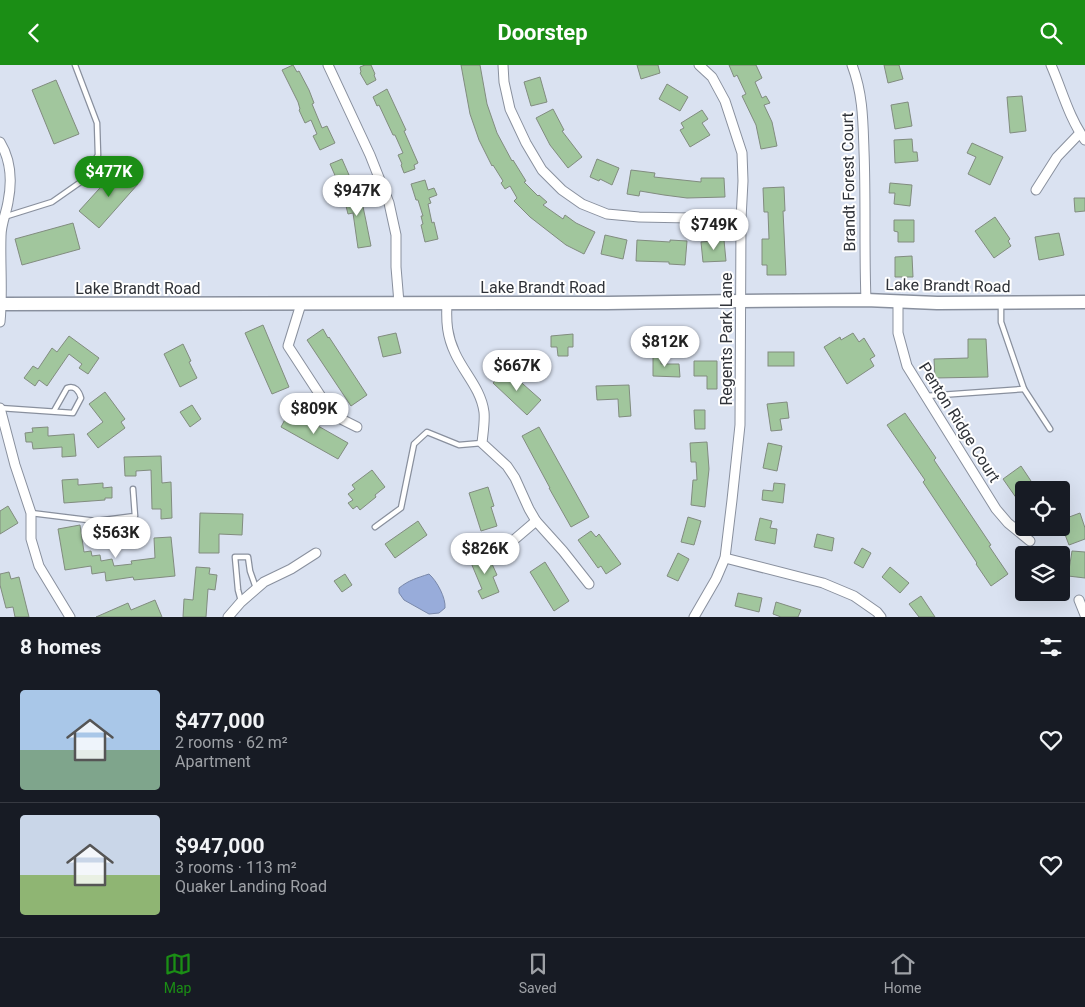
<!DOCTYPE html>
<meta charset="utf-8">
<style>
:root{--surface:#171b24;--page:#242831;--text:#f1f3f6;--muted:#9ea1a6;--line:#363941;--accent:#1b8e15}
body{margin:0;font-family:Roboto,sans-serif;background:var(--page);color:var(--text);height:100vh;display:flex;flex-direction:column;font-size:19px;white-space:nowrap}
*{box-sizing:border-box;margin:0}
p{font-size:16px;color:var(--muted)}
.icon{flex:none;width:28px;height:28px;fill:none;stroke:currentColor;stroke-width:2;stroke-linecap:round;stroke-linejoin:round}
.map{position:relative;height:552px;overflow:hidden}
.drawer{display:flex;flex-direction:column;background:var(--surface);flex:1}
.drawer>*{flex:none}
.fabs{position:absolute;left:1015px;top:416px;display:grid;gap:10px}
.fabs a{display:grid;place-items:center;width:55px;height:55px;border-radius:5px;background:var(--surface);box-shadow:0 5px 20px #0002;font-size:25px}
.price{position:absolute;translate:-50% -42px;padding:0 11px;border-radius:18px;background:#fff;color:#222;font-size:16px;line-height:32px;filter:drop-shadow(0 1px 2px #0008)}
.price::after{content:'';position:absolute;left:50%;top:30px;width:15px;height:11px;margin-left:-8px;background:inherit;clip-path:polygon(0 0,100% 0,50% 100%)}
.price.selected{background:var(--accent);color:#fff}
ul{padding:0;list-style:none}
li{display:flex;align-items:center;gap:15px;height:125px;padding:0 20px}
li+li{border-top:1px solid var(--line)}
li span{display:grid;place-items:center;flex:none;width:140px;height:100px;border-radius:5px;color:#555}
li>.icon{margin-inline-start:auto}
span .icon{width:60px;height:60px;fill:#fffc;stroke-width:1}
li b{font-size:21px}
h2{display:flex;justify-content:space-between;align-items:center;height:60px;padding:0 20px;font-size:21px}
header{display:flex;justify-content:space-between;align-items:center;height:65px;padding:0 20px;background:var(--accent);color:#fff;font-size:22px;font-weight:700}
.tabs{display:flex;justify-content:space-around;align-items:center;height:70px;border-top:1px solid var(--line);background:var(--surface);font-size:14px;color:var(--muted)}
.tabs a{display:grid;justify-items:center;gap:2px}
.tabs .selected{color:var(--accent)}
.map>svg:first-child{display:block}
.water{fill:#98acda;stroke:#7988aa}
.building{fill:#a1c69d;stroke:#818c7f}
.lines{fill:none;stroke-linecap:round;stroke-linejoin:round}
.lane-casing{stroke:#89909e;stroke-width:7}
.street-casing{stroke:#89909e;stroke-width:11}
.secondary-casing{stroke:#89909e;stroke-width:15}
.lane{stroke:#fff;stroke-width:4.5}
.street{stroke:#fff;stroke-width:9}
.secondary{stroke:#fff;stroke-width:12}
.labels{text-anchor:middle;stroke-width:4;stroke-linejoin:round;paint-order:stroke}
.street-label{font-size:16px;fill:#303339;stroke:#fff}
</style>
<header><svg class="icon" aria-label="back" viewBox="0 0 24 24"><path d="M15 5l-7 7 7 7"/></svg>Doorstep<svg class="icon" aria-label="search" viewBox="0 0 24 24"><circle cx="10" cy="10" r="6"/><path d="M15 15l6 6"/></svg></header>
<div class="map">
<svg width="1085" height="552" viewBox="0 0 1085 552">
<rect width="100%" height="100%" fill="#dae2f1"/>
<path class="water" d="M429,509C437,516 446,533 445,543L439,548L429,549L404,535L399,528V523C409,515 417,513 429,509Z"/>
<g class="building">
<polygon points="293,0 297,7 299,6 309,25 314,38 312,39 322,63 327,61 335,78 320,85 313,71 317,69 311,55 305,58 299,45 300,44 298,37 282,5"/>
<polygon points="365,0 371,0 375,9 374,10 376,15 367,20 360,8 361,7 360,2"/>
<polygon points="461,0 480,0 487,39 497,68 512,96 513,95 526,116 524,117 538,131 539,130 547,137 543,140 563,154 565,150 576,158 595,167 584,189 566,180 530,152 514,136 517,133 510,121 505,124 501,118 503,116 493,100 492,101 479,75 470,49"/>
<polygon points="637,0 658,0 660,8 641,14"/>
<polygon points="729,0 756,0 762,13 755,17 762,33 766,31 770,38 764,40 772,57 777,81 761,84 756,60 742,31 746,29 737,10 734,12"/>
<polygon points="884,0 899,0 903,14 888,18"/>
<polygon points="540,12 547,37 531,41 524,17"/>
<polygon points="56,15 79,69 54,79 32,25"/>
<polygon points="667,19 688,32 680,46 659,34"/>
<polygon points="387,24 406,65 404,66 418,98 414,100 415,104 404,108 401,100 402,99 398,90 403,88 395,70 393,70 379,40 377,41 373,32"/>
<polygon points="1022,31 1026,66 1010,68 1007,32"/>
<polygon points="908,37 912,61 895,64 891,40"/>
<polygon points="553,44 564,65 562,66 582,92 568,103 550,80 536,53"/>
<polygon points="702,45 708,54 702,58 710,70 690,82 680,65 684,63 681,58"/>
<polygon points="912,74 913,87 917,87 918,96 895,98 894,75"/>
<polygon points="972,78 1003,92 990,120 968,109 976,92 967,88"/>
<polygon points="342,94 349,110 337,115 330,99"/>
<polygon points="597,94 619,103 612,120 600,114 599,116 590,112"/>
<polygon points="119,102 138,119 99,163 79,146"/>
<polygon points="631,105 655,108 654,112 701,117 701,113 724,113 725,132 687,133 664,130 640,126 639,131 627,129"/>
<polygon points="425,115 428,125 434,123 437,130 429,133 431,138 428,139 432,158 434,157 438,174 425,177 421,160 423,159 421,151 423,151 418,135 416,135 411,119"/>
<polygon points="890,118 912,120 910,141 894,139 895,128 889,128"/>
<polygon points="354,122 358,138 362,137 366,156 371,181 358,183 353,148 348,149 342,125"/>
<polygon points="784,122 785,146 783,146 786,210 767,210 767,200 762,200 762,174 769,174 768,147 764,147 763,123"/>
<polygon points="1074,133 1085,133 1085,146 1075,147"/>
<polygon points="995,152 1010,174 1008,176 1011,181 994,193 975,166"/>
<polygon points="894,155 914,155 914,177 898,177 898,167 894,166"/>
<polygon points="73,158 80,184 22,200 15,174"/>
<polygon points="1059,168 1064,190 1039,195 1035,172"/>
<polygon points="605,170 627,175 623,194 601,189"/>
<polygon points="637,175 670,177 670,175 687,176 685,200 669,199 669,197 636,196"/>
<polygon points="724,175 726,196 703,197 701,177"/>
<polygon points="912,191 913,212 895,212 895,192"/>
<polygon points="263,260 289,322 272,329 245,268"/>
<polygon points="323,264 328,273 329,272 367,330 351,341 307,275"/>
<polygon points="396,268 401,288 383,292 378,272"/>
<polygon points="853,268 859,277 864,273 875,291 870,294 874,301 847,319 824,282 840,272 841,275"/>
<polygon points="573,269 573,282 568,282 568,291 558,291 557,282 551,282 551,271"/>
<polygon points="69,271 99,293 88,309 79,303 82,299 69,289 47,321 39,315 35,321 24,313 33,301 38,304 52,283 57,287"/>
<polygon points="968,274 986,274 988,312 935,313 934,294 968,293"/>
<polygon points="183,279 191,296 189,297 197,313 180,322 164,289"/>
<rect x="768" y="287" width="26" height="14"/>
<polygon points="653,289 661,290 661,299 679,299 680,312 653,311"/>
<polygon points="694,296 717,296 717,324 707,324 707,311 694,311"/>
<polygon points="506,304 541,335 527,350 493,318"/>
<polygon points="629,320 631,351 619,352 618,334 597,335 596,321"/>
<polygon points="105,327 125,354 121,357 125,363 98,383 87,369 103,357 89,339"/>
<polygon points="787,337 789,353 780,354 782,365 771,366 767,339"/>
<polygon points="192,340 201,354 190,362 180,347"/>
<polygon points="290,345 348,378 338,394 281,362"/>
<polygon points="694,345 705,345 705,364 695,364"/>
<polygon points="905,348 936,393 934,395 991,480 989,481 1008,509 991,521 976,499 977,498 923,417 925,415 887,360"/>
<polygon points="48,362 48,371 74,369 76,391 62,392 62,382 33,384 32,377 26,377 25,368 33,367 32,363"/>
<polygon points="539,362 589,452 571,462 549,423 550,423 522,371"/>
<polygon points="707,377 709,404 705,442 691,440 693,415 697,415 696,397 691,397 690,378"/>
<polygon points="768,378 782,381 777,406 763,403"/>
<polygon points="161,391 162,418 171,417 172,453 161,454 161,444 152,444 151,405 136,406 136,411 125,411 124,392"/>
<polygon points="1021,401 1037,425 1024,425 1024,430 1017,434 1003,414"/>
<polygon points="372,405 385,422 375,430 376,432 360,445 357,441 353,444 348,438 353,435 348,429 355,424 352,420"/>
<polygon points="78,414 78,420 103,418 103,423 112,422 112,433 105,433 105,435 64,438 62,415"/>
<polygon points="774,418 785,419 783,438 762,435 763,425 773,426"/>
<polygon points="488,422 494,441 491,442 497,461 481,466 469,428"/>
<polygon points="8,441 18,458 0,469 0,446"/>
<polygon points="200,448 243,449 242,470 219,469 219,488 199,488"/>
<polygon points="1080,448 1085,463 1085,474 1069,480 1061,459 1061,455"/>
<polygon points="688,452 701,456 694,480 681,477"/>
<polygon points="760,453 772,456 770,463 777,464 775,479 755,475"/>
<polygon points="418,456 427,470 395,493 385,479"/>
<polygon points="80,460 84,487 91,486 92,491 100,490 101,496 112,494 114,501 132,499 131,496 155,493 154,473 171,472 175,511 134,515 133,512 106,516 105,507 92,509 91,501 65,505 58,464"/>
<polygon points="591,466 596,472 599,469 621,499 606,509 601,501 598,503 578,475"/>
<polygon points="817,469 834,473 832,486 814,482"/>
<polygon points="862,483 871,488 863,503 854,498"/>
<polygon points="1072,486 1085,487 1085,513 1068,511"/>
<polygon points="480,488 481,492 488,490 497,510 493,512 499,527 482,534 478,526 482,524 469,493"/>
<polygon points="678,488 689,494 678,516 667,511"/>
<polygon points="545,497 569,536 554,546 530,507"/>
<polygon points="196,502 210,503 209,509 217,510 215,525 208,524 206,552 183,552 184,534 193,535"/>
<polygon points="890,502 909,518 900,528 882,512"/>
<polygon points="9,507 11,514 19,512 29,552 15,552 13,542 6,543 0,520 0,509"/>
<polygon points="345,509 352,520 342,527 334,516"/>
<polygon points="738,528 762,533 759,547 735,541"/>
<polygon points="921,531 935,552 919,552 909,539"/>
<polygon points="155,535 162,552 96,552 128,538 131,545"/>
<polygon points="776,537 801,545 798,552 781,552 773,549"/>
</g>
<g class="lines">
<defs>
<g id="lane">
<polyline points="4,152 52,137 82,116 98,90 97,58 75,0"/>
<polyline points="1001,239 1001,257 1024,324 1050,364"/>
<polyline points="926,331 1024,324"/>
<path d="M0,343L73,348L81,333C79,326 75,320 67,323L54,346"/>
<polyline points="31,448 96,456 135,451 133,424"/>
<polyline points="375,462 401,443 414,379 427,367 459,380 482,378"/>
<polyline points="241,536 238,525 235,492 248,492 250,506 256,523"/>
</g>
<g id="street">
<polyline points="328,0 370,90 389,138 396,170 396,202 399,238"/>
<polyline points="503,0 504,17 510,44 526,78 542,105 562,125 582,139 607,149 639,152 741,154"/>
<path d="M852,0C863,29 863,56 864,86C866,136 864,185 866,235"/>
<path d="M1051,0C1062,25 1069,53 1085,75"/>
<path d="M0,77C11,95 12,117 8,137C6,149 1,159 1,171C0,200 3,228 0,257"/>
<polyline points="1036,125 1057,92 1080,68"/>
<polyline points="898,237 898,268 907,301 996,444 1008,458 1030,476"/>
<polyline points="301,239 288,281 333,350 357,362"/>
<path d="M447,239C446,257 447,271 455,288C464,308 481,324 484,347C485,356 483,368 482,378L507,401L515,413L529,444L536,456L563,486L589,519"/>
<polyline points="0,343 15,400 31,448 31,474 39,501 70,552"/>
<polyline points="509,479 536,456"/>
<polyline points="725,493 823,518 854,531 877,547 881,552"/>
<polyline points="1079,535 1085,550"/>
<polyline points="228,552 241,537 264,517 291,504 316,488"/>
<polyline points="694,552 716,514 725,493 732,435 740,360 741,154 743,116 742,88 725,36 712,12 699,0"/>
</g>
<polyline id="secondary" points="0,239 518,238 607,238 741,236 866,235 937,238 1085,237"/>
</defs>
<use href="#lane" class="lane-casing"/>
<use href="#street" class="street-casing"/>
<use href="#secondary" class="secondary-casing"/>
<use href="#lane" class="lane"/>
<use href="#street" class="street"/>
<use href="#secondary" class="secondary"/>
</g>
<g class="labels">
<g class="street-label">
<text transform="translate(848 117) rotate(-91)" y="6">Brandt Forest Court</text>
<text transform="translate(948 220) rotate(1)" y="6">Lake Brandt Road</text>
<text x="543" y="228">Lake Brandt Road</text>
<text x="138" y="229">Lake Brandt Road</text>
<text transform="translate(726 274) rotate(-90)" y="6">Regents Park Lane</text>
<text transform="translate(960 357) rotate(58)" y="6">Penton Ridge Court</text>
</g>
</g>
</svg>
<div class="fabs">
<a><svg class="icon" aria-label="locate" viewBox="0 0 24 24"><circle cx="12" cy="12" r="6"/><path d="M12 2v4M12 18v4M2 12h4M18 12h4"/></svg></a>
<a><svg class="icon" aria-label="layers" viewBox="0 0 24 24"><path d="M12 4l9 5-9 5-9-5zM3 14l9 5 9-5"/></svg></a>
</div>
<b class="price selected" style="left:109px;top:133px">$477K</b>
<b class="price" style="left:357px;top:152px">$947K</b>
<b class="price" style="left:714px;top:186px">$749K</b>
<b class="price" style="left:665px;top:303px">$812K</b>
<b class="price" style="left:517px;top:327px">$667K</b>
<b class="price" style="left:314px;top:370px">$809K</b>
<b class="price" style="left:116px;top:494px">$563K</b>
<b class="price" style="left:485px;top:510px">$826K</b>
</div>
<section class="drawer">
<h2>8 homes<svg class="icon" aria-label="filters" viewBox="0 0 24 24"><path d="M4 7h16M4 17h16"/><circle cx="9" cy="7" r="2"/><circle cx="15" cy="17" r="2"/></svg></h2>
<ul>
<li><span style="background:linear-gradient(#a9c7e8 60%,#7fa58c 0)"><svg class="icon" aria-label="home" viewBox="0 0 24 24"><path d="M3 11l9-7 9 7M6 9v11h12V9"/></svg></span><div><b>$477,000</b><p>2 rooms · 62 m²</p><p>Apartment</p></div><svg class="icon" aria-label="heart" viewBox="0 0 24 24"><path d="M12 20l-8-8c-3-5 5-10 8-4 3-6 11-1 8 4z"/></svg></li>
<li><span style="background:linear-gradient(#c9d6e8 60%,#8fb573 0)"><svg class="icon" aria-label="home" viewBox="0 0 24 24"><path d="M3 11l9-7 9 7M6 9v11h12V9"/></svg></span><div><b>$947,000</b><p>3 rooms · 113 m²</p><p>Quaker Landing Road</p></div><svg class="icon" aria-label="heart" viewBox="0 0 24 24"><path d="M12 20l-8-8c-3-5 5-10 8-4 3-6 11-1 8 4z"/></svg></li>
</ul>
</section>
<nav class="tabs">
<a class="selected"><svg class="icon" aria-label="map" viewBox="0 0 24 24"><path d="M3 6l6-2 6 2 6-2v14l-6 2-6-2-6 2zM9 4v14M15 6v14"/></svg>Map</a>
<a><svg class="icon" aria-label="saved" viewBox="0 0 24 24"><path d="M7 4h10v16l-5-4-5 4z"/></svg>Saved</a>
<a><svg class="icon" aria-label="home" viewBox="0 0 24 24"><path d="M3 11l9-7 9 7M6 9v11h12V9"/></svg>Home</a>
</nav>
